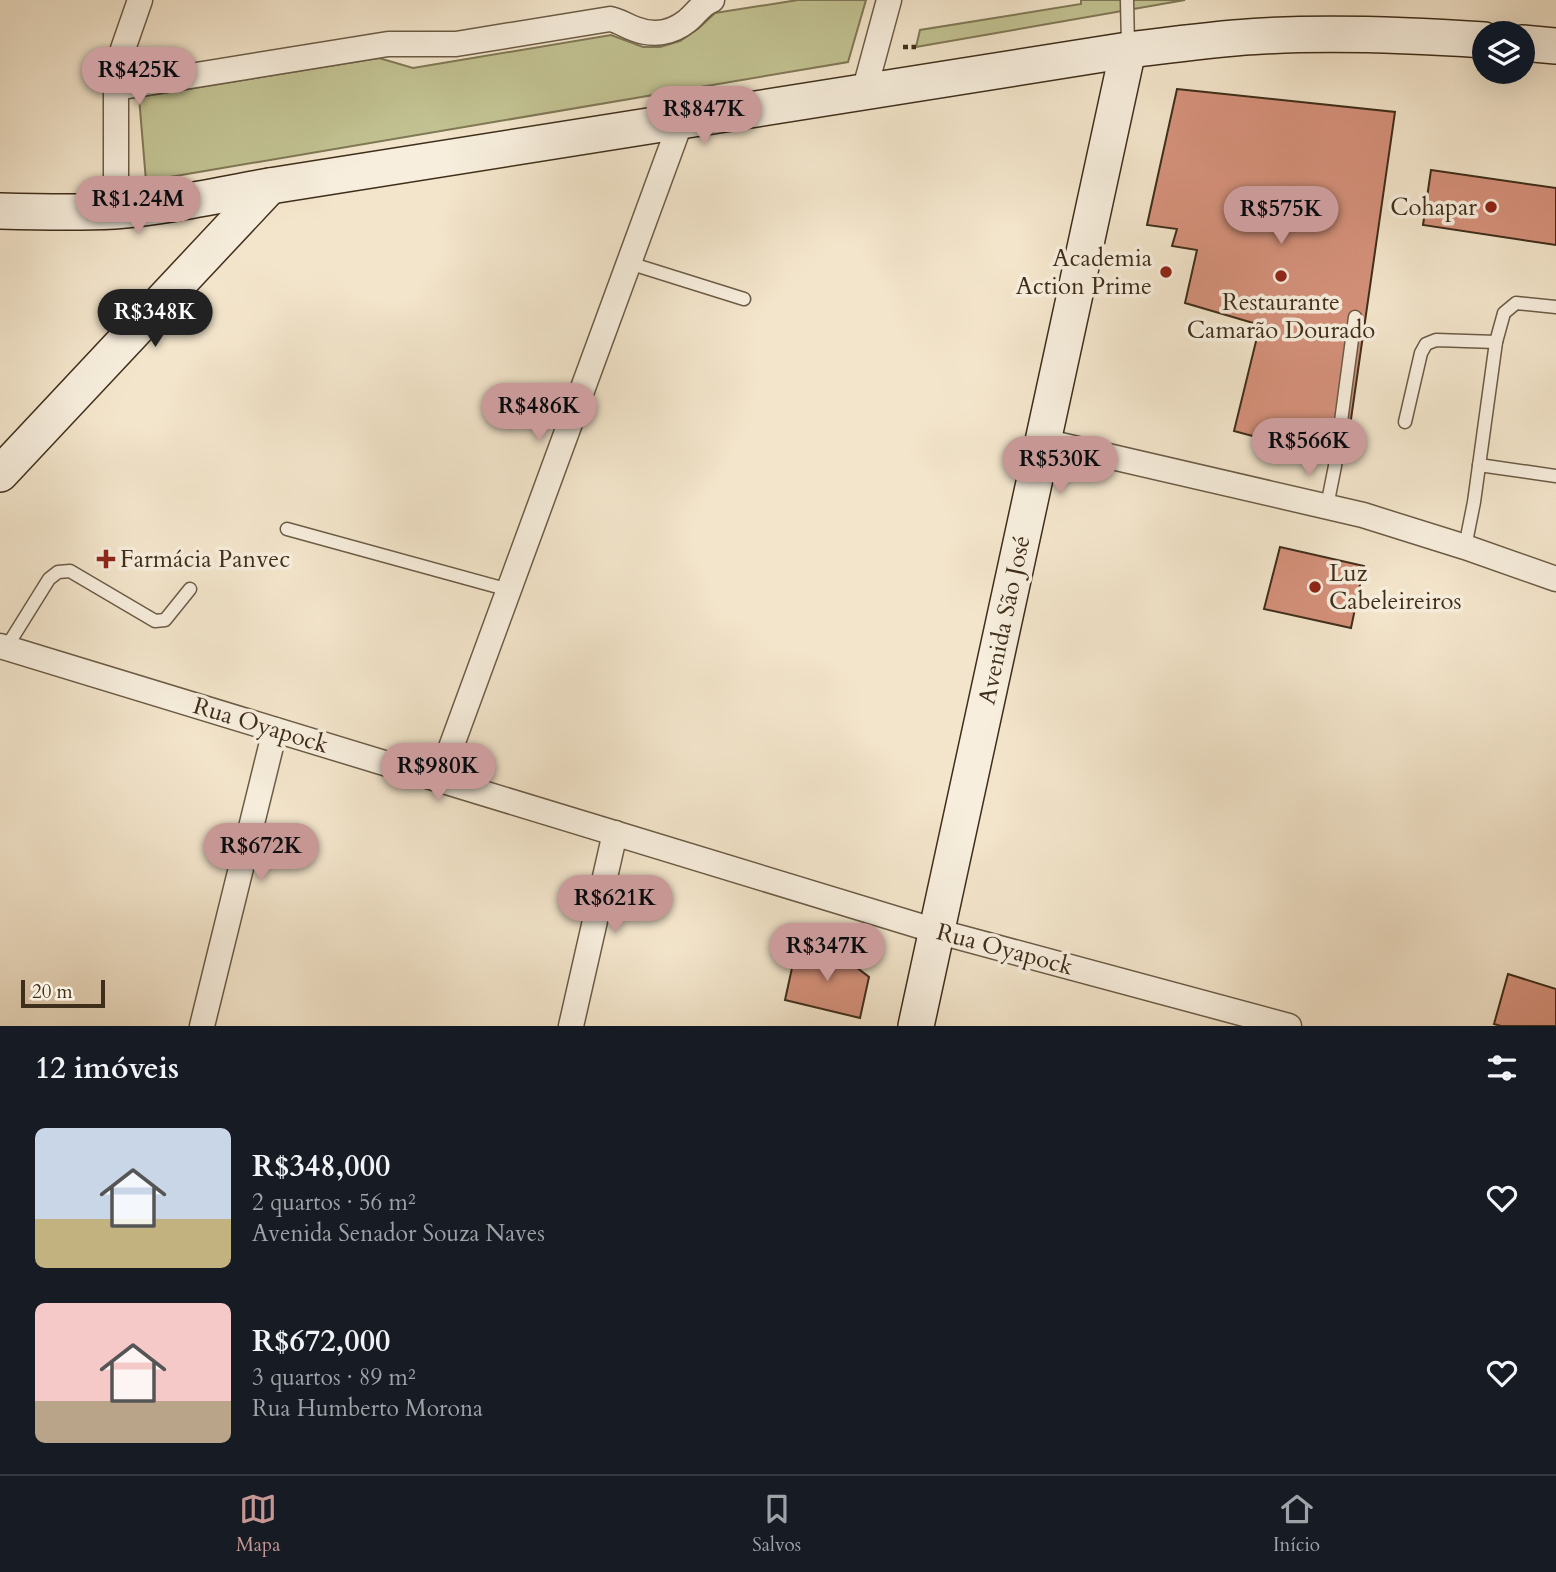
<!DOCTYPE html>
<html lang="pt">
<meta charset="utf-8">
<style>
:root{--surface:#171b24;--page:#20242c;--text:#f1f3f6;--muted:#9ea1a6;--line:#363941;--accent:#c59692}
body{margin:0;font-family:Cardo,serif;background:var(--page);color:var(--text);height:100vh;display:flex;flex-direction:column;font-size:26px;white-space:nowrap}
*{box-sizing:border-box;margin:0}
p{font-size:23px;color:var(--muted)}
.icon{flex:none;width:38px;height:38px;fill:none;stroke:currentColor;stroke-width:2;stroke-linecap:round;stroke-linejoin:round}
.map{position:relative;height:1026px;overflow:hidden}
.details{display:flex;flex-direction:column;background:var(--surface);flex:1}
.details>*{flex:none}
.fabs{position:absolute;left:1472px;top:21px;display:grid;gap:14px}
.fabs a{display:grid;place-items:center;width:63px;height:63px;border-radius:50%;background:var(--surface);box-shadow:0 7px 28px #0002;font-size:35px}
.scale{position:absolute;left:21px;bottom:18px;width:84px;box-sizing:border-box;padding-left:7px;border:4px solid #3f2e1a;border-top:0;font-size:19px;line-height:24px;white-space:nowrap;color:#3f2e1a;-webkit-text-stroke:5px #f7eedd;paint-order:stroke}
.price{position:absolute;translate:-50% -60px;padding:0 16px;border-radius:24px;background:var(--accent);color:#111;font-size:23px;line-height:46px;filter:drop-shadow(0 2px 4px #0008)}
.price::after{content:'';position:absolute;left:50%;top:42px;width:21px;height:16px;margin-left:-10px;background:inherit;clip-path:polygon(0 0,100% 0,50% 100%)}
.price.current{background:#222;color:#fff}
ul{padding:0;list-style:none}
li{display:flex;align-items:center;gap:21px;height:175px;padding:0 35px}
li span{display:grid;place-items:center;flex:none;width:196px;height:140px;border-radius:10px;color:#555}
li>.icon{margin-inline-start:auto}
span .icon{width:84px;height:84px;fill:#fffc;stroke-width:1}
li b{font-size:30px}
h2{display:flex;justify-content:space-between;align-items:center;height:84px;padding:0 35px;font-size:30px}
.menu{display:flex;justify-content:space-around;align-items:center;height:98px;border-top:2px solid var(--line);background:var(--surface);font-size:19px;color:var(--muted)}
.menu a{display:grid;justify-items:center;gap:4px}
.menu .current{color:var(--accent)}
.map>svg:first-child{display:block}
.green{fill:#c2c292;stroke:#807856;stroke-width:2}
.building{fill:#d5917b;stroke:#3f2e1a;stroke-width:2}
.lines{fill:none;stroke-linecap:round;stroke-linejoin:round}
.lane-casing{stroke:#6c5c46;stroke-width:15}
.street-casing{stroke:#6c5c46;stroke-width:27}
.secondary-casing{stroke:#3f2e1a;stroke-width:38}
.path{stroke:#3f2e1a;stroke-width:4.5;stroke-dasharray:5 3.5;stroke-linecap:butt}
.lane{stroke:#f7eedd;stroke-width:12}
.street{stroke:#f7eedd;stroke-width:24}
.secondary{stroke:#f7eedd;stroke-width:35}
.poi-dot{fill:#8f2418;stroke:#f7eedd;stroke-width:2.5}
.labels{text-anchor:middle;stroke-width:7;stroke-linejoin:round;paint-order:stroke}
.poi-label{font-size:24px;fill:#3f2e1a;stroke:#f7eedd;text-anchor:end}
.street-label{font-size:24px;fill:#3f2e1a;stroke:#f7eedd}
</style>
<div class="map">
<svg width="1556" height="1026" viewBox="0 0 1556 1026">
<rect width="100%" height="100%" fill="#f3e5cb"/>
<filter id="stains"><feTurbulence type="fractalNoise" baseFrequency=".00286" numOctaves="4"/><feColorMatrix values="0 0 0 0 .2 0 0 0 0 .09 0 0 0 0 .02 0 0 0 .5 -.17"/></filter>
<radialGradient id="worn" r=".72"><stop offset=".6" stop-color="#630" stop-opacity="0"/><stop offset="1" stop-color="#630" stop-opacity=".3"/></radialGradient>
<g class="green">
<polygon points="798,0 866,0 848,62 146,181 139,97 379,58 413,68 611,35 643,47 660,47 680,41 699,28 715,13"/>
<polygon points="1081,0 1185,0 916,47 920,30 1081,4"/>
</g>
<g class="building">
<polygon points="1177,89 1395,112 1345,461 1234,431 1260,325 1185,303 1197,250 1172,246 1177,229 1147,225"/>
<polygon points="1431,170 1556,188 1556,245 1423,225"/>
<polygon points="1280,547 1364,566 1351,628 1264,609"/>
<polygon points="797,945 852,964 869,977 860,1018 785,1000"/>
<polygon points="1508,974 1556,989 1556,1026 1501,1026 1494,1024"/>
</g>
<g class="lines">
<defs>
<g id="lane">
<polyline points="1127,0 1128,46"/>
<polyline points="629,263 744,299"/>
<polyline points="1405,422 1421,353 1426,344 1436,340 1496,342"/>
<polyline points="1479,465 1556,476"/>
<polyline points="1327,506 1335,466 1355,317"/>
<polyline points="287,529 509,590"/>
<polyline points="1465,547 1474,502 1496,342 1504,313 1516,303 1556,307"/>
<polyline points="6,648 49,579 58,572 70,571 155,621 165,620 190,589"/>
</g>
<g id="street">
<path d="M116,88L388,44H456L610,19C620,21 626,26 635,29C653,36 672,33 687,21C696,14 701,4 712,0"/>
<polyline points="864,92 889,0"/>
<polyline points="116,211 116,88 118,67 123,49 140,0"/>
<polyline points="1043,441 1363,515 1465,547 1556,579"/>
<polyline points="0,646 936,931 1289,1026"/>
<polyline points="439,780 681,121"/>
<polyline points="202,1026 275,730"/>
<polyline points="571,1026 615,833"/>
</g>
<g id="secondary">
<polyline points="1522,43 1556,46"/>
<path d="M0,211C38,212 76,213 114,211C166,207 219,195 270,186L1128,50C1173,45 1218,38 1263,36C1336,32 1410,35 1484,40"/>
<polyline points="0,474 270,186"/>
<polyline points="916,1026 1128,50"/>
</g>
</defs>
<use href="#lane" class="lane-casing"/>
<use href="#street" class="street-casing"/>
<use href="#secondary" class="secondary-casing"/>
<polyline class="path" points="903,47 916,47"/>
<use href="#lane" class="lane"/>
<use href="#street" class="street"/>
<use href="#secondary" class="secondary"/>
</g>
<g class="poi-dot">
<circle cx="1491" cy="207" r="7"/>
<circle cx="1166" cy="272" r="7"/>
<circle cx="1281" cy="276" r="7"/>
<path d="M102.5 548.5h7v7h7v7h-7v7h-7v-7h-7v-7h7z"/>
<circle cx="1315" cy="587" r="7"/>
</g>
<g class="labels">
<g class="poi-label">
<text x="1477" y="215">Cohapar</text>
<text x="1152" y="266">Academia<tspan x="1152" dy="28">Action Prime</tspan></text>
<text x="1281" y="310" text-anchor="middle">Restaurante<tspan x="1281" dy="28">Camarão Dourado</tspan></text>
<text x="120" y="567" text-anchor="start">Farmácia Panvec</text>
<text x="1329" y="581" text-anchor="start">Luz<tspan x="1329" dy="28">Cabeleireiros</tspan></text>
</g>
<g class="street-label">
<text transform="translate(1004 620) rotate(-78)" y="8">Avenida São José</text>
<text transform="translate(261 725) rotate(17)" y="8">Rua Oyapock</text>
<text transform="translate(1005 949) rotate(15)" y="8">Rua Oyapock</text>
</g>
</g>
<rect width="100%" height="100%" filter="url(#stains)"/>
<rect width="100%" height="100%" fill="url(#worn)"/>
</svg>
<div class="fabs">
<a><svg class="icon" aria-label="layers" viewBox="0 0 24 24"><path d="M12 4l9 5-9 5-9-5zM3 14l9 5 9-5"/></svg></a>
</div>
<div class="scale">20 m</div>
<b class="price" style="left:139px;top:107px">R$425K</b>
<b class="price" style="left:704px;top:146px">R$847K</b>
<b class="price" style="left:138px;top:236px">R$1.24M</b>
<b class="price" style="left:1281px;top:246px">R$575K</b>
<b class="price current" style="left:155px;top:349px">R$348K</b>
<b class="price" style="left:539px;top:443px">R$486K</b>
<b class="price" style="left:1309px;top:478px">R$566K</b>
<b class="price" style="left:1060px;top:496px">R$530K</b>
<b class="price" style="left:438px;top:803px">R$980K</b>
<b class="price" style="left:261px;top:883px">R$672K</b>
<b class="price" style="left:615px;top:935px">R$621K</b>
<b class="price" style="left:827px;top:983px">R$347K</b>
</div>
<section class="details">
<h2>12 imóveis<svg class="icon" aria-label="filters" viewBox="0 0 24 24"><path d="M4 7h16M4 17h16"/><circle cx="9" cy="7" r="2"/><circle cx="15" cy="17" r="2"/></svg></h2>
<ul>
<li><span style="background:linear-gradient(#c9d6e8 65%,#c2b280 0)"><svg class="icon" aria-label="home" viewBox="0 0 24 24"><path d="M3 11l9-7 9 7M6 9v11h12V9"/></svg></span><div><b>R$348,000</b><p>2 quartos · 56 m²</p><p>Avenida Senador Souza Naves</p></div><svg class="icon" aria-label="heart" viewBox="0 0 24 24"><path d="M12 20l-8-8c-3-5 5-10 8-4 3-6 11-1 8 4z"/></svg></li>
<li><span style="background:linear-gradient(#f6c9c9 70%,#b9a48a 0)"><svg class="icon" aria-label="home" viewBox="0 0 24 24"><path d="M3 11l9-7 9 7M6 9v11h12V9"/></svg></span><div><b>R$672,000</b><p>3 quartos · 89 m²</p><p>Rua Humberto Morona</p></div><svg class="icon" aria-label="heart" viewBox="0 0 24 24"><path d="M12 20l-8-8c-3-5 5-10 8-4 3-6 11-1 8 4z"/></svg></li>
</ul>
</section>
<nav class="menu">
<a class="current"><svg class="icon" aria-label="map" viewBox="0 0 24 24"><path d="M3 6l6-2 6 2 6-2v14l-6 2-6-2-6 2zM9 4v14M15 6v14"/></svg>Mapa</a>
<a><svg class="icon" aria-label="saved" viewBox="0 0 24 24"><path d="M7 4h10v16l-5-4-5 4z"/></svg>Salvos</a>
<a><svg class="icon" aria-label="home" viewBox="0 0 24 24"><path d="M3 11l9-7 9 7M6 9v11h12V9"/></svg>Início</a>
</nav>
